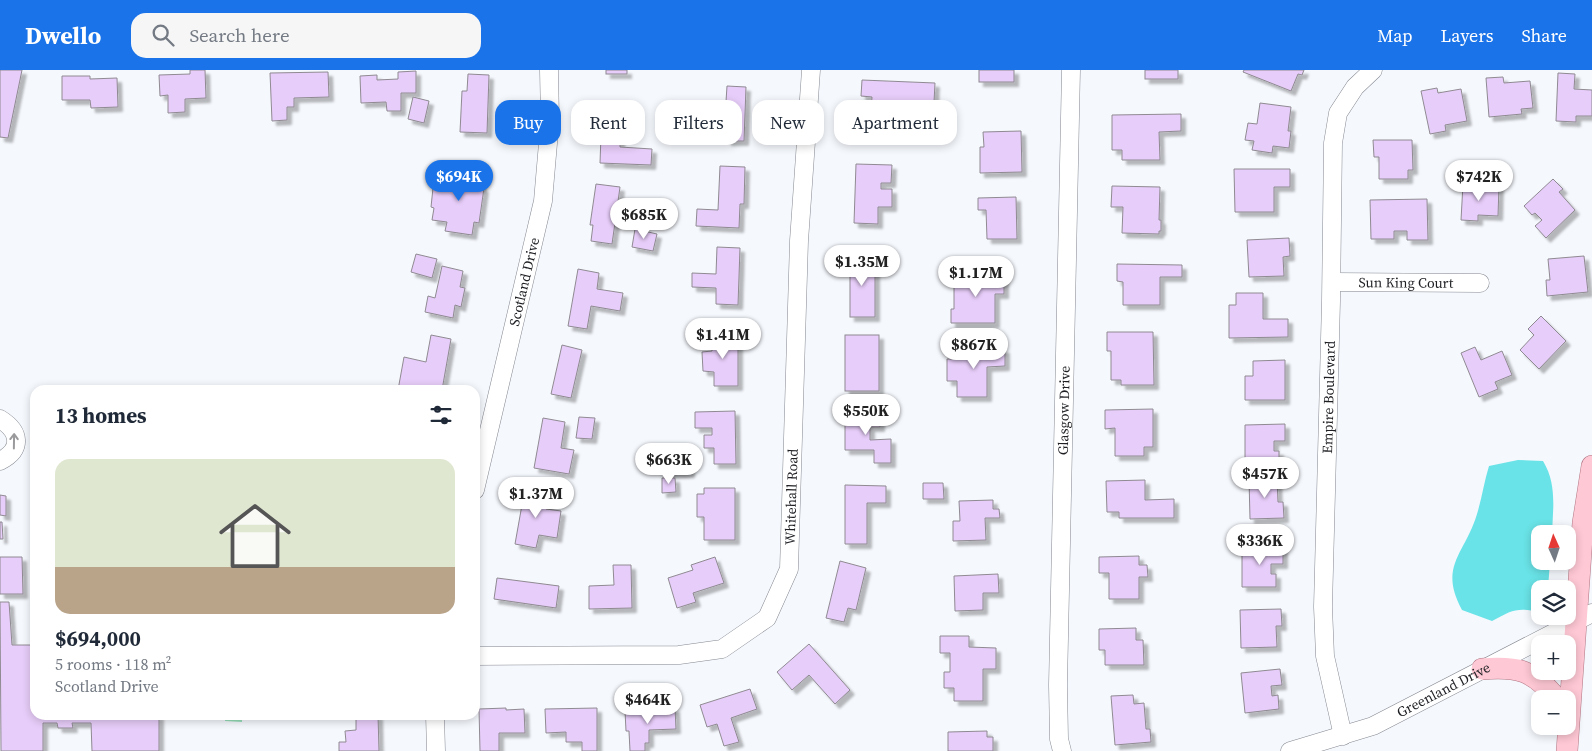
<!DOCTYPE html>
<meta charset="utf-8">
<style>
:root{--surface:#fff;--page:#f6f6f7;--text:#1f2937;--muted:#747a83;--accent:#1a73e8}
body{margin:0;font-family:"Source Serif 4",serif;background:var(--page);color:var(--text);height:100vh;display:flex;flex-direction:column;font-size:19px;white-space:nowrap}
*{box-sizing:border-box;margin:0}
p{font-size:16px;color:var(--muted)}
.icon{flex:none;width:28px;height:28px;fill:none;stroke:currentColor;stroke-width:2;stroke-linecap:round;stroke-linejoin:round}
.map{position:relative;flex:1;overflow:hidden}
.details{position:absolute;left:30px;top:315px;width:450px;height:335px;display:flex;flex-direction:column;background:var(--surface);border-radius:15px;box-shadow:0 2px 8px #0003}
.details>*{flex:none}
.top-card{position:absolute;left:495px;top:30px;width:475px;height:45px;display:flex;gap:10px}
.needle{width:32px;rotate:357deg}
.controls{position:absolute;left:1531px;top:455px;display:grid;gap:10px}
.controls a{display:grid;place-items:center;width:45px;height:45px;border-radius:10px;background:var(--surface);box-shadow:0 2px 8px #0003;font-size:25px}
.price{position:absolute;translate:-50% -42px;padding:0 11px;border-radius:18px;background:#fff;color:#222;font-size:16px;line-height:32px;filter:drop-shadow(0 1px 2px #0008)}
.price::after{content:'';position:absolute;left:50%;top:30px;width:15px;height:11px;margin-left:-8px;background:inherit;clip-path:polygon(0 0,100% 0,50% 100%)}
.price.active{background:var(--accent);color:#fff}
ul{padding:0;list-style:none}
li{display:grid;align-content:center;gap:10px;height:265px;padding:0 25px}
li span{display:grid;place-items:center;height:155px;border-radius:15px;color:#555}
li>.icon{margin-inline-start:auto}
span .icon{width:90px;height:90px;fill:#fffc;stroke-width:1}
li b{font-size:21px}
h2{display:flex;justify-content:space-between;align-items:center;height:60px;padding:0 25px;font-size:21px}
.pill{padding:0 18px;border-radius:15px;background:var(--surface);box-shadow:0 2px 8px #0003;font-size:18px;line-height:45px}
.pill.active{background:var(--accent);color:#fff}
header{display:flex;align-items:center;gap:30px;box-sizing:border-box;height:70px;padding:0 25px;background:var(--accent);color:#fff}
header strong{font-size:24px}
nav{display:flex;gap:28px;margin-inline-start:auto;font-size:18px}
.search{width:350px;height:45px;background:var(--page);display:flex;align-items:center;gap:12px;box-sizing:border-box;padding:0 18px;border-radius:15px;color:var(--muted);font-size:19px}
.map>svg:first-child{display:block}
.green{fill:#98e1bb}
.water{fill:#69e3e7}
.building{fill:#e7cdf9;stroke:#8f8a92;filter:url(#shadow)}
.lines{fill:none;stroke-linecap:round;stroke-linejoin:round}
.minor-casing{stroke:#848890;stroke-width:19}
.major-casing{stroke:#b07583;stroke-width:22}
.minor{stroke:#fff;stroke-width:18}
.major{stroke:#fec8d4;stroke-width:21}
.oneway{stroke:#9a9a9c}
.labels{text-anchor:middle;stroke-width:4;stroke-linejoin:round;paint-order:stroke}
.street-label{font-size:14px;fill:#1e1f23;stroke:#fff}
</style>
<header>
<strong>Dwello</strong>
<div class="search"><svg class="icon" aria-label="search" viewBox="0 0 24 24"><circle cx="10" cy="10" r="6"/><path d="M15 15l6 6"/></svg>Search here</div>
<nav><a>Map</a><a>Layers</a><a>Share</a></nav>
</header>
<div class="map">
<svg width="1592" height="681" viewBox="0 0 1592 681">
<defs>
<filter id="shadow"><feDropShadow dx="4.5" dy="4.5" stdDeviation="1" flood-color="#0004"/></filter>
</defs>
<rect width="100%" height="100%" fill="#f5f8fd"/>
<polygon class="green" points="225,645 242,645 242,652 225,651"/>
<path class="water" d="M1518,390L1543,391C1557,414 1553,438 1552,464H1540V491H1550L1548,519H1540V542C1517,537 1512,540 1492,551L1462,540C1438,496 1465,484 1477,444C1482,428 1484,412 1489,396Z"/>
<g class="building">
<polygon points="0,0 22,0 8,68 0,67"/>
<polygon points="190,0 205,0 206,28 185,29 185,42 168,43 168,25 160,26 159,5 190,4"/>
<rect x="606" y="0" width="21" height="4"/>
<rect x="979" y="0" width="35" height="12"/>
<rect x="1145" y="0" width="33" height="9"/>
<polygon points="1244,0 1304,0 1302,5 1298,4 1291,21 1243,2"/>
<polygon points="416,1 416,23 401,23 401,41 387,41 386,32 361,33 360,6 377,5 377,10 398,9 398,2"/>
<polygon points="328,2 329,27 294,28 294,37 287,37 287,50 272,51 270,3"/>
<polygon points="1558,3 1575,4 1574,19 1592,20 1592,46 1576,46 1576,52 1556,51"/>
<polygon points="468,4 489,5 487,63 460,62 462,21 467,21"/>
<polygon points="62,6 90,6 90,9 117,8 118,37 91,38 90,30 62,30"/>
<polygon points="1503,7 1504,13 1530,11 1533,38 1521,39 1522,44 1489,47 1486,8"/>
<polygon points="862,10 935,13 934,32 898,31 896,59 870,58 872,27 861,26"/>
<polygon points="727,16 746,17 744,71 727,71 727,58 714,57 715,46 725,47"/>
<polygon points="1437,18 1438,23 1461,19 1467,51 1445,55 1446,61 1430,64 1421,21"/>
<polygon points="413,27 429,31 424,53 408,49"/>
<polygon points="1260,33 1291,37 1288,61 1291,61 1289,78 1273,76 1272,83 1252,80 1254,71 1245,70 1248,53 1257,54"/>
<polygon points="602,37 621,38 620,77 652,79 651,95 600,93"/>
<polygon points="1181,44 1181,61 1159,62 1160,90 1122,90 1122,80 1112,80 1112,45"/>
<polygon points="1021,61 1022,102 980,103 980,77 984,77 983,62"/>
<polygon points="1373,70 1412,70 1413,100 1408,100 1408,109 1379,109 1379,87 1374,87"/>
<polygon points="856,94 892,95 891,113 881,113 881,119 892,119 892,137 878,137 878,154 854,153"/>
<polygon points="720,96 745,97 744,134 740,134 739,158 696,156 697,139 718,140"/>
<polygon points="1234,99 1290,99 1290,117 1274,117 1274,142 1235,142"/>
<polygon points="456,100 483,104 481,117 484,118 479,153 474,152 472,165 445,161 447,152 432,150 434,138 431,137 433,118 439,119 440,110 454,112"/>
<polygon points="1553,109 1563,119 1559,122 1575,140 1546,168 1535,156 1542,150 1535,143 1532,145 1524,136"/>
<polygon points="596,114 620,117 612,174 591,171 593,155 590,155"/>
<polygon points="1463,114 1499,116 1498,146 1478,145 1478,151 1461,150"/>
<polygon points="1112,116 1160,117 1159,150 1161,150 1161,161 1159,161 1159,164 1122,163 1123,137 1111,137"/>
<polygon points="1016,127 1017,169 987,169 986,140 978,140 978,128"/>
<polygon points="1427,129 1428,170 1407,170 1407,161 1394,161 1394,169 1371,169 1370,130"/>
<polygon points="635,159 657,164 653,181 632,177"/>
<polygon points="1289,168 1290,186 1283,187 1284,206 1249,207 1247,170"/>
<polygon points="717,177 740,178 738,235 716,234 716,218 692,217 692,203 716,204"/>
<polygon points="416,184 437,189 432,208 411,202"/>
<rect x="850" y="186" width="25" height="61"/>
<polygon points="1584,186 1588,222 1547,226 1546,210 1550,210 1548,189"/>
<polygon points="1117,194 1182,195 1182,207 1160,207 1160,235 1123,235 1123,212 1117,211"/>
<polygon points="442,196 463,201 460,217 465,218 461,237 455,235 453,248 425,242 428,226 435,228"/>
<polygon points="578,199 599,203 597,219 623,223 620,241 591,236 587,259 568,256"/>
<polygon points="963,204 1004,204 1004,224 995,224 995,253 951,253 951,239 954,239 954,209 963,209"/>
<polygon points="1236,223 1263,223 1263,249 1288,249 1288,267 1229,268 1229,235 1236,235"/>
<polygon points="1541,246 1566,271 1539,299 1520,280 1534,265 1528,259"/>
<polygon points="1107,262 1153,262 1154,315 1121,315 1121,310 1111,310 1111,281 1107,281"/>
<polygon points="431,265 451,269 442,320 398,320 404,287 426,292"/>
<polygon points="712,265 738,265 738,316 714,316 714,302 703,301 702,282 712,281"/>
<rect x="845" y="265" width="34" height="56"/>
<polygon points="562,275 582,280 571,328 551,324"/>
<polygon points="1475,277 1481,290 1502,281 1512,305 1495,312 1498,319 1479,327 1461,283"/>
<polygon points="956,279 1005,279 1005,296 987,297 987,327 957,327 957,311 947,311 947,289 956,289"/>
<polygon points="1285,290 1285,330 1245,330 1245,306 1253,306 1253,291"/>
<polygon points="1153,339 1153,377 1144,377 1144,386 1115,386 1115,358 1105,359 1105,340"/>
<polygon points="735,341 736,394 714,394 714,378 704,378 704,365 712,365 712,358 695,358 695,342"/>
<polygon points="845,342 880,342 880,357 870,357 870,370 891,369 891,393 874,393 874,380 845,380"/>
<polygon points="579,347 595,348 592,369 576,368"/>
<polygon points="543,348 565,352 561,378 574,380 569,404 534,398"/>
<polygon points="1285,354 1285,371 1274,371 1274,381 1279,381 1279,393 1245,393 1245,355"/>
<polygon points="667,385 690,385 690,403 667,404"/>
<polygon points="662,408 675,408 676,422 662,423"/>
<polygon points="1277,408 1278,432 1283,432 1284,448 1250,449 1249,409"/>
<polygon points="1145,410 1145,430 1174,429 1174,448 1119,448 1119,442 1107,442 1106,411"/>
<polygon points="923,413 943,413 944,429 923,429"/>
<polygon points="845,415 886,416 886,433 867,433 867,474 845,474"/>
<polygon points="525,418 549,422 546,439 561,441 557,468 539,465 536,478 515,474"/>
<polygon points="704,418 735,418 735,470 704,470 704,447 697,447 697,424 704,424"/>
<polygon points="0,425 6,426 6,446 0,445"/>
<polygon points="993,430 993,439 999,439 1000,448 985,448 986,470 953,471 953,451 960,451 959,431"/>
<polygon points="0,452 2,452 3,469 0,469"/>
<polygon points="1242,477 1283,477 1283,494 1271,494 1271,504 1276,504 1276,517 1242,517"/>
<polygon points="1139,486 1139,495 1147,495 1148,507 1139,507 1139,529 1109,529 1109,503 1099,503 1099,487"/>
<polygon points="0,487 22,487 23,524 0,524"/>
<polygon points="715,487 724,513 693,523 696,532 677,538 668,508 693,500 691,495"/>
<polygon points="840,491 866,498 856,540 848,538 844,552 826,548"/>
<polygon points="613,495 631,495 632,538 589,539 589,516 614,515"/>
<polygon points="998,504 999,523 983,523 983,540 955,541 954,506"/>
<polygon points="497,508 559,516 556,538 494,529"/>
<polygon points="0,532 9,532 12,575 35,575 35,645 159,645 159,681 92,681 91,653 72,653 73,658 58,658 57,653 43,653 43,681 1,681"/>
<polygon points="1281,539 1282,556 1276,556 1277,577 1241,578 1240,540"/>
<polygon points="1136,558 1136,570 1143,570 1144,595 1105,595 1105,580 1099,580 1099,559"/>
<polygon points="940,566 969,566 969,577 996,578 996,599 983,599 983,631 954,631 954,618 944,618 944,602 950,602 950,583 940,583"/>
<polygon points="809,574 850,620 835,634 809,605 792,620 777,602"/>
<polygon points="1280,599 1282,615 1271,616 1272,626 1278,625 1279,639 1245,643 1241,603"/>
<polygon points="750,619 757,639 731,648 739,672 724,676 717,654 707,657 700,635"/>
<polygon points="1133,625 1134,634 1144,633 1146,659 1150,659 1151,672 1115,675 1111,626"/>
<polygon points="506,638 506,640 524,639 525,663 499,663 499,681 480,681 479,639"/>
<polygon points="597,638 597,681 582,681 582,672 566,672 566,662 546,663 545,639"/>
<polygon points="675,638 676,659 649,660 649,673 645,673 645,681 630,681 629,661 626,661 625,641"/>
<polygon points="356,645 378,645 379,681 339,681 339,672 346,672 345,661 356,660"/>
<polygon points="987,661 987,667 993,667 993,681 948,681 948,662"/>
</g>
<g class="lines">
<defs>
<g id="minor">
<path id="s1" d="M1332,212L1480,213"/>
<path d="M0,349C21,362 22,380 0,391"/>
<path id="s2" d="M475,420L543,131L550,50L549,0"/>
<path id="s3" d="M475,586L679,585L722,579L767,548L789,499L799,171L811,0"/>
<polyline points="435,645 436,681"/>
<path id="s4" d="M1343,666L1325,586L1323,537L1331,231L1333,73L1338,43L1355,17L1373,0"/>
<path id="s5" d="M1062,681L1059,669L1058,615L1071,0"/>
<path id="s6" d="M1290,681L1373,656L1592,543"/>
</g>
<g id="major">
<path d="M1482,599C1518,596 1533,600 1557,629"/>
<polyline points="1567,681 1583,453 1592,396"/>
</g>
</defs>
<use href="#minor" class="minor-casing"/>
<use href="#major" class="major-casing"/>
<use href="#minor" class="minor"/>
<use href="#major" class="major"/>
</g>
<defs><path id="oneway-shaft" d="M-6 0H5M1.5-3L5.5 0L1.5 3" fill="none" stroke-width="1.6" stroke-linecap="round" stroke-linejoin="round" transform="scale(1.25)"/></defs>
<use class="oneway" href="#oneway-shaft" transform="translate(14 371) rotate(-89)"/>
<g class="labels">
<g class="street-label">
<text dy="5" stroke="none"><textPath href="#s2" startOffset="214">Scotland Drive</textPath></text>
<text dy="5" stroke="none"><textPath href="#s1" startOffset="74">Sun King Court</textPath></text>
<text dy="5" stroke="none"><textPath href="#s4" startOffset="341">Empire Boulevard</textPath></text>
<text dy="5" stroke="none"><textPath href="#s5" startOffset="341">Glasgow Drive</textPath></text>
<text dy="5" stroke="none"><textPath href="#s3" startOffset="428">Whitehall Road</textPath></text>
<text dy="5" stroke="none"><textPath href="#s6" startOffset="166">Greenland Drive</textPath></text>
</g>
</g>
</svg>
<div class="controls">
<a><svg class="needle" viewBox="-14 -14 28 28"><path d="M0-13l5 13h-10z" fill="#e53935"/><path d="M0 13l5-13h-10z" fill="#747a83"/></svg></a>
<a><svg class="icon" aria-label="layers" viewBox="0 0 24 24"><path d="M12 4l9 5-9 5-9-5zM3 14l9 5 9-5"/></svg></a>
<a>+</a>
<a>−</a>
</div>
<b class="price active" style="left:459px;top:132px">$694K</b>
<b class="price" style="left:1479px;top:132px">$742K</b>
<b class="price" style="left:644px;top:170px">$685K</b>
<b class="price" style="left:862px;top:217px">$1.35M</b>
<b class="price" style="left:976px;top:228px">$1.17M</b>
<b class="price" style="left:723px;top:290px">$1.41M</b>
<b class="price" style="left:974px;top:300px">$867K</b>
<b class="price" style="left:866px;top:366px">$550K</b>
<b class="price" style="left:669px;top:415px">$663K</b>
<b class="price" style="left:1265px;top:429px">$457K</b>
<b class="price" style="left:536px;top:449px">$1.37M</b>
<b class="price" style="left:1260px;top:496px">$336K</b>
<b class="price" style="left:648px;top:655px">$464K</b>
<div class="top-card">
<a class="pill active">Buy</a>
<a class="pill">Rent</a>
<a class="pill">Filters</a>
<a class="pill">New</a>
<a class="pill">Apartment</a>
</div>
<section class="details">
<h2>13 homes<svg class="icon" aria-label="filters" viewBox="0 0 24 24"><path d="M4 7h16M4 17h16"/><circle cx="9" cy="7" r="2"/><circle cx="15" cy="17" r="2"/></svg></h2>
<ul>
<li><span style="background:linear-gradient(#dfe7d0 70%,#b9a48a 0)"><svg class="icon" aria-label="home" viewBox="0 0 24 24"><path d="M3 11l9-7 9 7M6 9v11h12V9"/></svg></span><div><b>$694,000</b><p>5 rooms · 118 m²</p><p>Scotland Drive</p></div></li>
</ul>
</section>
</div>
